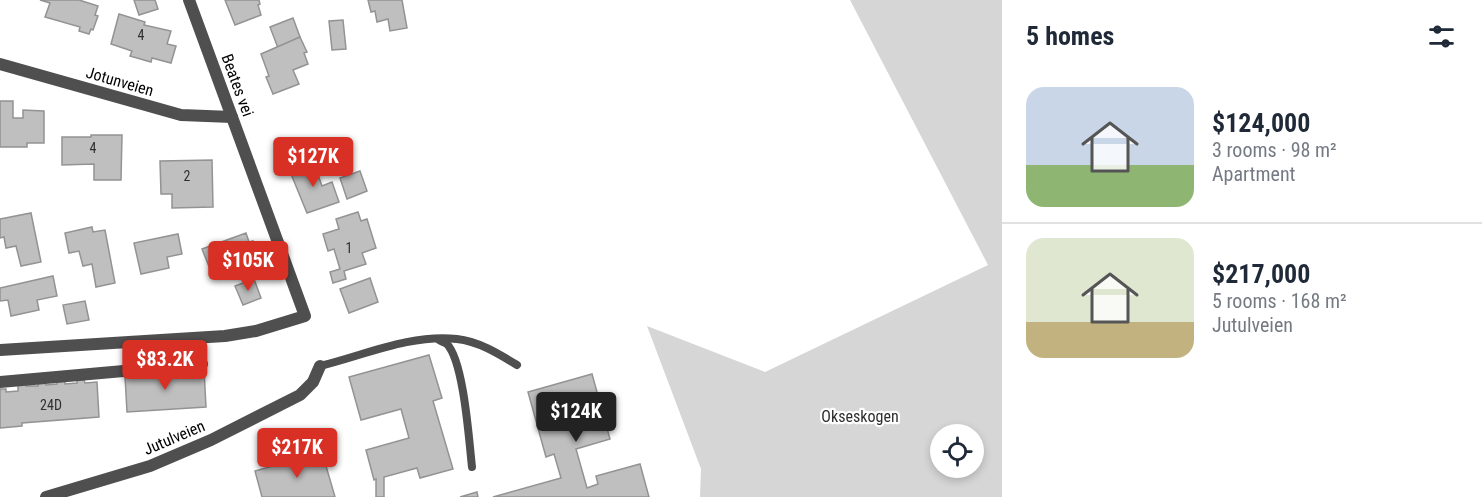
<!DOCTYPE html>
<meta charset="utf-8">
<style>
:root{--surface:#fff;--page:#f6f6f7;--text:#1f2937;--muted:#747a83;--line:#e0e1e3;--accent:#d93025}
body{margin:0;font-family:"Roboto Condensed",sans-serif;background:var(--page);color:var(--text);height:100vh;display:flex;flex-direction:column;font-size:22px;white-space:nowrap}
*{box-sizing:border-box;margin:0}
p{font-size:20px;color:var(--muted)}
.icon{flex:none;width:33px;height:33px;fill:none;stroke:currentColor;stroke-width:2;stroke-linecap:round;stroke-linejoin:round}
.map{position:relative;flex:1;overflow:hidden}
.panel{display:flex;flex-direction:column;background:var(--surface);width:480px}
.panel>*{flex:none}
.controls{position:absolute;left:930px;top:424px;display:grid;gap:12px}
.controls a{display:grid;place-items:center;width:54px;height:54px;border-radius:50%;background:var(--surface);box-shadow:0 3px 9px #0003;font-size:30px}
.price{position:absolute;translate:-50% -51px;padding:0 14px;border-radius:6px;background:var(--accent);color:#fff;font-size:20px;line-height:39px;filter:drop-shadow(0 2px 3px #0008)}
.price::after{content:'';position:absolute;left:50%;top:36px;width:18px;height:14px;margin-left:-9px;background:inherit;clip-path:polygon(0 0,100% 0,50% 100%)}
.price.active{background:#222;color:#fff}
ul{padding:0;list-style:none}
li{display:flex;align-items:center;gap:18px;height:150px;padding:0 24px}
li+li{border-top:2px solid var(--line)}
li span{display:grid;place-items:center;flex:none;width:168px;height:120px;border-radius:18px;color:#555}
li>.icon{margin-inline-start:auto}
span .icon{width:72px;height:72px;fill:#fffc;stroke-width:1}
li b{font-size:26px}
h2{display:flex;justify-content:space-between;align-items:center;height:72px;padding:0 24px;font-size:26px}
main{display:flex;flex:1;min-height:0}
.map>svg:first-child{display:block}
.green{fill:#d6d6d6;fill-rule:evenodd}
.building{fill:#bfbfbf;stroke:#939393;stroke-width:1.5}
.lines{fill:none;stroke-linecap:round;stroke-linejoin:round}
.lane{stroke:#4f4f4f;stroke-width:8}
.street{stroke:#4f4f4f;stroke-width:12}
.labels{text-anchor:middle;stroke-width:4.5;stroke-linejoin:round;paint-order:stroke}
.number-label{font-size:14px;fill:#303030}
.street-label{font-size:16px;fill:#000;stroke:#fff}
.park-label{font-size:16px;fill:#2d2d2d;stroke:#fff}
</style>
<main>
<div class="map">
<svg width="1002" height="497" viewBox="0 0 1002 497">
<rect width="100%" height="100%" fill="#fff"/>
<path class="green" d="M850,0H1002V497H700L701,469L647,326L765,372L988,265ZM940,435H974V468H940Z"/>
<g class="building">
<polygon points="40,0 79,0 98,6 95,15 98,16 93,30 91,29 89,34 79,31 80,27 45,17 50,3"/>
<polygon points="134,0 155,0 158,9 139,15"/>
<polygon points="225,0 259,0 260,4 258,5 261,15 235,25"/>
<polygon points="368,0 402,0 407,28 390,31 388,19 377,22 375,11 371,12"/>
<polygon points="119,14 145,22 144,25 171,31 167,44 176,46 171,63 152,58 151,62 130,56 132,51 111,44"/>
<polygon points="293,18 300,37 278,48 270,27"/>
<polygon points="343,20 346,49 332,50 329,21"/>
<polygon points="300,37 307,52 304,53 308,64 293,70 299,84 273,94 266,77 269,76 261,54"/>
<polygon points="0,101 13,101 13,118 23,118 23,110 44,111 44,143 27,143 27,147 0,147"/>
<polygon points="91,135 122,135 121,180 94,180 94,164 62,165 62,137 91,137"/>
<polygon points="212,160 213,207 172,208 172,194 161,194 160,161"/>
<polygon points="313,161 322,186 332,182 339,202 307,213 289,169"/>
<polygon points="360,171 367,191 347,199 340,178"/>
<polygon points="358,212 361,221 367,219 376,248 362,253 366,264 344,271 346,279 333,283 330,272 340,269 334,249 328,251 323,234 339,229 336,219"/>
<polygon points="31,213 41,262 21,266 16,246 6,248 4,237 0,238 0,219"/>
<polygon points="92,227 93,232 105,230 115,283 96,287 92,264 83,266 79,251 69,253 65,233"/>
<polygon points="246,233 249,242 253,241 258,253 254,254 261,273 243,280 239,271 233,273 228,262 210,269 202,249"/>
<polygon points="178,234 182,254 167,257 169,268 141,274 134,243"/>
<polygon points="53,276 57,296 37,300 39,310 11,316 8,300 0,301 0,288"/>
<polygon points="370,278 378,302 349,313 340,289"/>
<polygon points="254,279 261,298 243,305 235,286"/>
<polygon points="85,301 89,320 67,324 63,305"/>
<polygon points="429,355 442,398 433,401 453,469 420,478 417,468 384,477 384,497 376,497 376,479 374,480 366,450 409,438 401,409 361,420 349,377"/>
<polygon points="196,369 204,369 206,407 127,412 125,376 146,372 146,375 156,374 156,371 165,371 165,374 176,373 176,370 185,370 185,373 196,372"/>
<polygon points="592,374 610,439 576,449 587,488 598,484 596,476 640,464 649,497 493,497 561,478 554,454 546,457 528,392"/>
<polygon points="77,380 84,380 85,383 97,382 99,417 22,423 22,426 0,428 0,389 6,389 6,392 18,391 18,384 26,383 26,386 38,386 38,383 45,382 46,385 57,384 57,382 65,381 65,384 77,383"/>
<polygon points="322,452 335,497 262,497 255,471"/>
<polygon points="477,492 478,497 460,497"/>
</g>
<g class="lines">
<g class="lane">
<path d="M439,340C440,341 446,343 447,344C464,362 469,441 472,467"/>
<path d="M320,366C365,355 410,334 457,339C478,341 499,354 517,365"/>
</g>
<g class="street">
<polyline points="0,64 181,115 232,117"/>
<polyline points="0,350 225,336 256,331 305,316 189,0"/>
<polyline points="0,382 202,364"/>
<polyline points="46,497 150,466 211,440 300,395 313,382 320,366"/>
</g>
</g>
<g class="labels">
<g class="number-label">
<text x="141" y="40">4</text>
<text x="93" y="153">4</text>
<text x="187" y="181">2</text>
<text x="349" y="253">1</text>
<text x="51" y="410">24D</text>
</g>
<g class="street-label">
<text transform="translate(120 81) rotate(16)" y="6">Jotunveien</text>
<text transform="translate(238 85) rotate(70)" y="6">Beates vei</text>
<text transform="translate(174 437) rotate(-23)" y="6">Jutulveien</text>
</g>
<g class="park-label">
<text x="860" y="422">Okseskogen</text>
</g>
</g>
</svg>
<div class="controls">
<a><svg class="icon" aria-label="locate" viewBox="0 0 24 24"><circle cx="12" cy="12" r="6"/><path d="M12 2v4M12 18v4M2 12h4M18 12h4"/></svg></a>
</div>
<b class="price" style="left:313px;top:188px">$127K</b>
<b class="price" style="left:248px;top:292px">$105K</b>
<b class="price" style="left:165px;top:391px">$83.2K</b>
<b class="price active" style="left:576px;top:443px">$124K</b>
<b class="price" style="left:297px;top:479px">$217K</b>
</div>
<section class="panel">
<h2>5 homes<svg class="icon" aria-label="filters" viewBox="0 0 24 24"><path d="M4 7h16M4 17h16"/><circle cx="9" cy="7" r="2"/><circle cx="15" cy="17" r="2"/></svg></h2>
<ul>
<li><span style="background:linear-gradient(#c9d6e8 65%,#8fb573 0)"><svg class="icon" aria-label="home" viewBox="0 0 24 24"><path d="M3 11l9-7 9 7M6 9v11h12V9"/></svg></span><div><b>$124,000</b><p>3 rooms · 98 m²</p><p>Apartment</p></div></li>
<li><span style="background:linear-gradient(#dfe7d0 70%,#c2b280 0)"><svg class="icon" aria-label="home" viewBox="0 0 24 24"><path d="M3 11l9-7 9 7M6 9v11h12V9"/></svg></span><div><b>$217,000</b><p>5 rooms · 168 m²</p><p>Jutulveien</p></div></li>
</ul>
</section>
</main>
